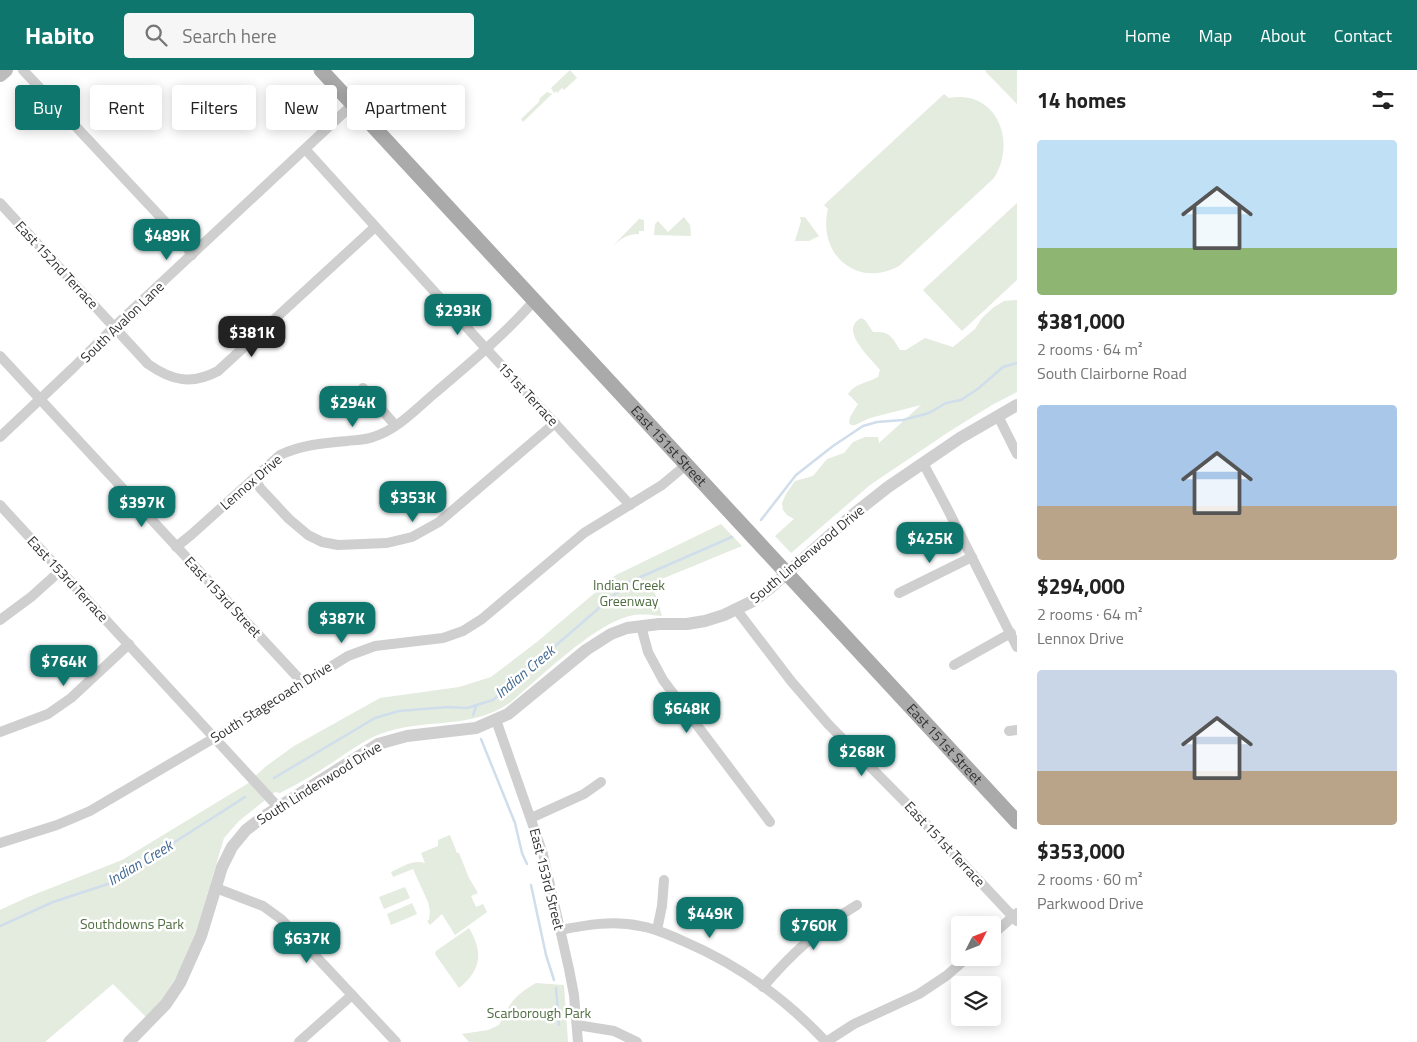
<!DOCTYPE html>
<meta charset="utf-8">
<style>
:root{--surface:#fff;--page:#f6f6f6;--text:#222;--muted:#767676;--accent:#0f766e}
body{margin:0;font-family:"Titillium Web",sans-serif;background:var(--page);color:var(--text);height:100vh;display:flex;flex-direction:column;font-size:19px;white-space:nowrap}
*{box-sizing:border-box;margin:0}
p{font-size:16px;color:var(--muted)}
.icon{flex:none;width:28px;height:28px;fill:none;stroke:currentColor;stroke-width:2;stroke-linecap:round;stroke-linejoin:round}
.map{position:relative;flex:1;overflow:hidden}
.panel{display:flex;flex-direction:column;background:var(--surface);width:400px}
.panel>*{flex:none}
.hud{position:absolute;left:15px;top:15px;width:475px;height:45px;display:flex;gap:10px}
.needle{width:32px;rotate:48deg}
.fabs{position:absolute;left:951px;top:846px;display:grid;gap:10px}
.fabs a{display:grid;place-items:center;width:50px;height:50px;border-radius:5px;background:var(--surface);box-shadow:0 2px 12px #0003;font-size:25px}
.price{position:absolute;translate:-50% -42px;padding:0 11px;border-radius:10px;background:var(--accent);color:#fff;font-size:16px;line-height:32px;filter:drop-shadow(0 1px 2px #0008)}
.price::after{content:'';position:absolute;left:50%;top:30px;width:15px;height:11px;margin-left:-8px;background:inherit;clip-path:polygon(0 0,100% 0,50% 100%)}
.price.selected{background:#222;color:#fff}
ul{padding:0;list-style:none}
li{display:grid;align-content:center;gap:10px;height:265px;padding:0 20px}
li span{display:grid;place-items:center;height:155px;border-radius:5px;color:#555}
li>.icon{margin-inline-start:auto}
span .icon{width:90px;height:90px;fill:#fffc;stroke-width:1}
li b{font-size:21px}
h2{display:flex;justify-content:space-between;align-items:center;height:60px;padding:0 20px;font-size:21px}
.tag{padding:0 18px;border-radius:5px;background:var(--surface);box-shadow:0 2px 12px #0003;font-size:18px;line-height:45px}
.tag.selected{background:var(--accent);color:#fff}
header{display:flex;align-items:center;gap:30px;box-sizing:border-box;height:70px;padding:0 25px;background:var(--accent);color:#fff}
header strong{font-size:24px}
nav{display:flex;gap:28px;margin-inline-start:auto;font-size:18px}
.search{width:350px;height:45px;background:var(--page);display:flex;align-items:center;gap:12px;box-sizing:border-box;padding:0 18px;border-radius:5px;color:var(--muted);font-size:19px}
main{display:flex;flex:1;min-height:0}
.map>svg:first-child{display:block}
.green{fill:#e4ebdf}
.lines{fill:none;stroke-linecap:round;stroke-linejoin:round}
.stream{stroke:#d0deec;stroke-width:2.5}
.minor{stroke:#cfcfcf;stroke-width:10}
.tertiary{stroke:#cfcfcf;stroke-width:12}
.secondary{stroke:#bcbcbc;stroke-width:14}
.primary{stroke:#aaa;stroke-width:15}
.labels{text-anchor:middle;stroke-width:5;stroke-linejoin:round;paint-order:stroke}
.street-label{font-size:14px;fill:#323232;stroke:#fff}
.park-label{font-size:14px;fill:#506d41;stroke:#fff}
.water-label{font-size:15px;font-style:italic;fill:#436a92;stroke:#fff}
</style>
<header>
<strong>Habito</strong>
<div class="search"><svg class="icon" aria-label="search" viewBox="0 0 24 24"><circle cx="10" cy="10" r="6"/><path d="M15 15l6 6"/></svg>Search here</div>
<nav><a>Home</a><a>Map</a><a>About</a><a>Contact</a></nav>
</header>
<main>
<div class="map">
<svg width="1017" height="972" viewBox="0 0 1017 972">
<rect width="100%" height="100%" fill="#fff"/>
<g class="green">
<polygon points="570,0 577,8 564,20 562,18 557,23 556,21 554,23 551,18"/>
<polygon points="987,0 1017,0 1017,34 985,1"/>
<polygon points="547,22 552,24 523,52 521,49 539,32 540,28"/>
<path d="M944,24L949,28C997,19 1017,72 994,108L899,196C857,219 817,184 828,139L824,135Z"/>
<polygon points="1017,133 1017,210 962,261 923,220"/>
<polygon points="684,147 690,155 691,166 654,165 655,154 658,151 668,162"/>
<polygon points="800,147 805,147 819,166 809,171 795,171 801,151"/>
<path d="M639,149L644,150V161H639V164C624,164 617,172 607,182Z"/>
<path d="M1017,230V322L992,335L950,361L870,415L791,483L775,466L794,449L787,445L783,440L782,433L786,424L795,411L813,406L827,389L844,383L853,372L865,367H878L879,373L921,335L870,348L855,355H851L849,353L850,347L858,334L848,324C856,313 867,313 878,307L880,300C871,288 838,260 861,248L865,250L873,262C889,261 892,266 900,280H906L925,268L953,277L975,259L982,248L994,237L1004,231Z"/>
<path d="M721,454L742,476L652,513L662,546C653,545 643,544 634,545C597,551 541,607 511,632C471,660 428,648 386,662C369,667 354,678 339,688C320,701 300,713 280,723L275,722L239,751L224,768L195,866L186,889L162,932L147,948L113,914L45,972H0V840L28,827L122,790L247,714L265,697L294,676L380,628L459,617L491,607L538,571L616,505Z"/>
<path d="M450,765L457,783H459L469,808L478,823L471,826L476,837L483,834L487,842L455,865L442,844L430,855L427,851L429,850L430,841L428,832L413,799L393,807L391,802C402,797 413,789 425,793L421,783L438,776V770Z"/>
<polygon points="405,817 410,828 384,839 379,827"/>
<polygon points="412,833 417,844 391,855 387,844"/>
<path d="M469,858C483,882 482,899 459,918L435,884L436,881Z"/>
<path d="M536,913L564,915L568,972H469L462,964L488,960L499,955C511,931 514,926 536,913Z"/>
</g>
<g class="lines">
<g class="stream">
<polyline points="761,450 796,405 833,376 863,356 877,352 903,350 929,343 946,333 961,330 979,318 1003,297 1017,293"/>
<polyline points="473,645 476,637"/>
<polyline points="481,669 515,753 522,783 527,794"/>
<polyline points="274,708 375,648 399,641 448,637 467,638 493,630 629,512 732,467"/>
<polyline points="531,815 546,885 554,910"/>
<polyline points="0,856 53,832 111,813 245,727"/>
<polyline points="556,918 559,955"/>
</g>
<g class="minor">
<polyline points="23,0 182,170 192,185"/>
<polyline points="306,80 480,272 630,435"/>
<path d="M0,133L148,294C172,311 192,315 218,301L375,157"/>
<polyline points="0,286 303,613"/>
<polyline points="363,318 395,355"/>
<polyline points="998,346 1017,384"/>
<polyline points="0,367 73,298 114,257 353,34"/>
<polyline points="923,393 946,436 1017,577"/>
<polyline points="255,407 260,418 289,449 308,465 322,472 338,475 387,473 412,467 439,452 555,353"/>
<polyline points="0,435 278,737"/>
<path d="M176,477L191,465L280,385C301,375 323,373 347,371C356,370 365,370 373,367C397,360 417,338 435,323C469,294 504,265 534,231"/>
<polyline points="899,523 972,487"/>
<polyline points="736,539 791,611 828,654 907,734 1017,851"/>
<polyline points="0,550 31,527 60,501"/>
<polyline points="641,556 648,582 663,610 770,752"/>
<polyline points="954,595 1011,563"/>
<polyline points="496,650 543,784 569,899 574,925 578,972"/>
<polyline points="1009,661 1017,660"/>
<polyline points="0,662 48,644 71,628 129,574"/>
<polyline points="531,748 584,724 601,712"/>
<polyline points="0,773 57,755 90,741 238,654 348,586 375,576 443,568 463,561 482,549 584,463 662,415 686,395"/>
<polyline points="216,818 263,836 281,849 396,972"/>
<path d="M560,860C586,855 613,850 640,856C655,858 669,865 683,871C737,894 786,929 826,972"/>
<polyline points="657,860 662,836 664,810"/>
<polyline points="992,865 1017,843"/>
<path d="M763,917C791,884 820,857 857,835"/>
<polyline points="577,955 614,961 637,972"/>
<polyline points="299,972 352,925"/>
<polyline points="826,972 854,954 919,924 946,906 967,888"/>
</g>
<polyline class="tertiary" points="129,972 166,934 180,913 201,866 222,797 232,777 246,760 263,747 378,674 407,666 476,658 508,644 586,580 611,564 627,558 659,554 687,554 705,551 724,545 753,531 769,519 855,443 888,417 960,368 1017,335"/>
<polyline class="secondary" points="0,5 6,0"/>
<path class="primary" id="s1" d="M321,0L1017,752"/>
</g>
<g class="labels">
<g class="street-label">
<text transform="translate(57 195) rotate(47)" y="5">East 152nd Terrace</text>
<text transform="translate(122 252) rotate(-44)" y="5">South Avalon Lane</text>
<text transform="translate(528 324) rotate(47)" y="5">151st Terrace</text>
<text dy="5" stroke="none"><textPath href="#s1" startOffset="512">East 151st Street</textPath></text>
<text transform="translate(251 412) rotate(-41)" y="5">Lennox Drive</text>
<text transform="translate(807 484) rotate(-40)" y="5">South Lindenwood Drive</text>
<text transform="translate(68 509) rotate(47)" y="5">East 153rd Terrace</text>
<text transform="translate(223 527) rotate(47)" y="5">East 153rd Street</text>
<text transform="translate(271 632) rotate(-32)" y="5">South Stagecoach Drive</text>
<text dy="5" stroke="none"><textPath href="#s1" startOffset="918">East 151st Street</textPath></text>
<text transform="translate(319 713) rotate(-32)" y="5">South Lindenwood Drive</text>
<text transform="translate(945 774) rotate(47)" y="5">East 151st Terrace</text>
<text transform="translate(547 809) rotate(76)" y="5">East 153rd Street</text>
</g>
<g class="park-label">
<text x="629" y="520">Indian Creek<tspan x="629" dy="16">Greenway</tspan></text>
<text x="132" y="859">Southdowns Park</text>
<text x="539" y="948">Scarborough Park</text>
</g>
<g class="water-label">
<text transform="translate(525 602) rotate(-40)" y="5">Indian Creek</text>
<text transform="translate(140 793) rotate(-31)" y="5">Indian Creek</text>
</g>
</g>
</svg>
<div class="fabs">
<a><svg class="needle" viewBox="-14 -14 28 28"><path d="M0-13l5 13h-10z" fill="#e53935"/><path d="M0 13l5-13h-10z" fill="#767676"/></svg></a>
<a><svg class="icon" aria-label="layers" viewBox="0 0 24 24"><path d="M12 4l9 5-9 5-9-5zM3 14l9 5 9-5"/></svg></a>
</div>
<b class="price" style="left:167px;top:191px">$489K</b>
<b class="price" style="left:458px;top:266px">$293K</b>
<b class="price selected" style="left:252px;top:288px">$381K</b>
<b class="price" style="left:353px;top:358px">$294K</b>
<b class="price" style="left:413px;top:453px">$353K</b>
<b class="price" style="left:142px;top:458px">$397K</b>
<b class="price" style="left:930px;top:494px">$425K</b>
<b class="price" style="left:342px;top:574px">$387K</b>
<b class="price" style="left:64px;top:617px">$764K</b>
<b class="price" style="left:687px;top:664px">$648K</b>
<b class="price" style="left:862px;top:707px">$268K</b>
<b class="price" style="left:710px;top:869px">$449K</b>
<b class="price" style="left:814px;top:881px">$760K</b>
<b class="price" style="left:307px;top:894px">$637K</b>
<div class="hud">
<a class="tag selected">Buy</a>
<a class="tag">Rent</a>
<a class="tag">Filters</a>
<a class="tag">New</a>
<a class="tag">Apartment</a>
</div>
</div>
<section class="panel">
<h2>14 homes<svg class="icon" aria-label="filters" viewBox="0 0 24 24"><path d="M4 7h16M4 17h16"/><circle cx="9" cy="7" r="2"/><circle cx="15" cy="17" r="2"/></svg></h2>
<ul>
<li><span style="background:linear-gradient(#bfe0f5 70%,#8fb573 0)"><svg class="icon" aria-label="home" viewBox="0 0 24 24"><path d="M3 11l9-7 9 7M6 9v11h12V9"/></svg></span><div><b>$381,000</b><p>2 rooms · 64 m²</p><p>South Clairborne Road</p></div></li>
<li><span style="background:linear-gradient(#a9c7e8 65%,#b9a48a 0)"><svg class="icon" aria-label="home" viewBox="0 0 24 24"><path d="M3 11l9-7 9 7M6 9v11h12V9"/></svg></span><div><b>$294,000</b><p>2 rooms · 64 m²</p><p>Lennox Drive</p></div></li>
<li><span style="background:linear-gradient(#c9d6e8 65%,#b9a48a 0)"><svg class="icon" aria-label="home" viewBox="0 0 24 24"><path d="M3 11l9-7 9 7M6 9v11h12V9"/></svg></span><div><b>$353,000</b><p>2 rooms · 60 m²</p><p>Parkwood Drive</p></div></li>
</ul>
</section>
</main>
